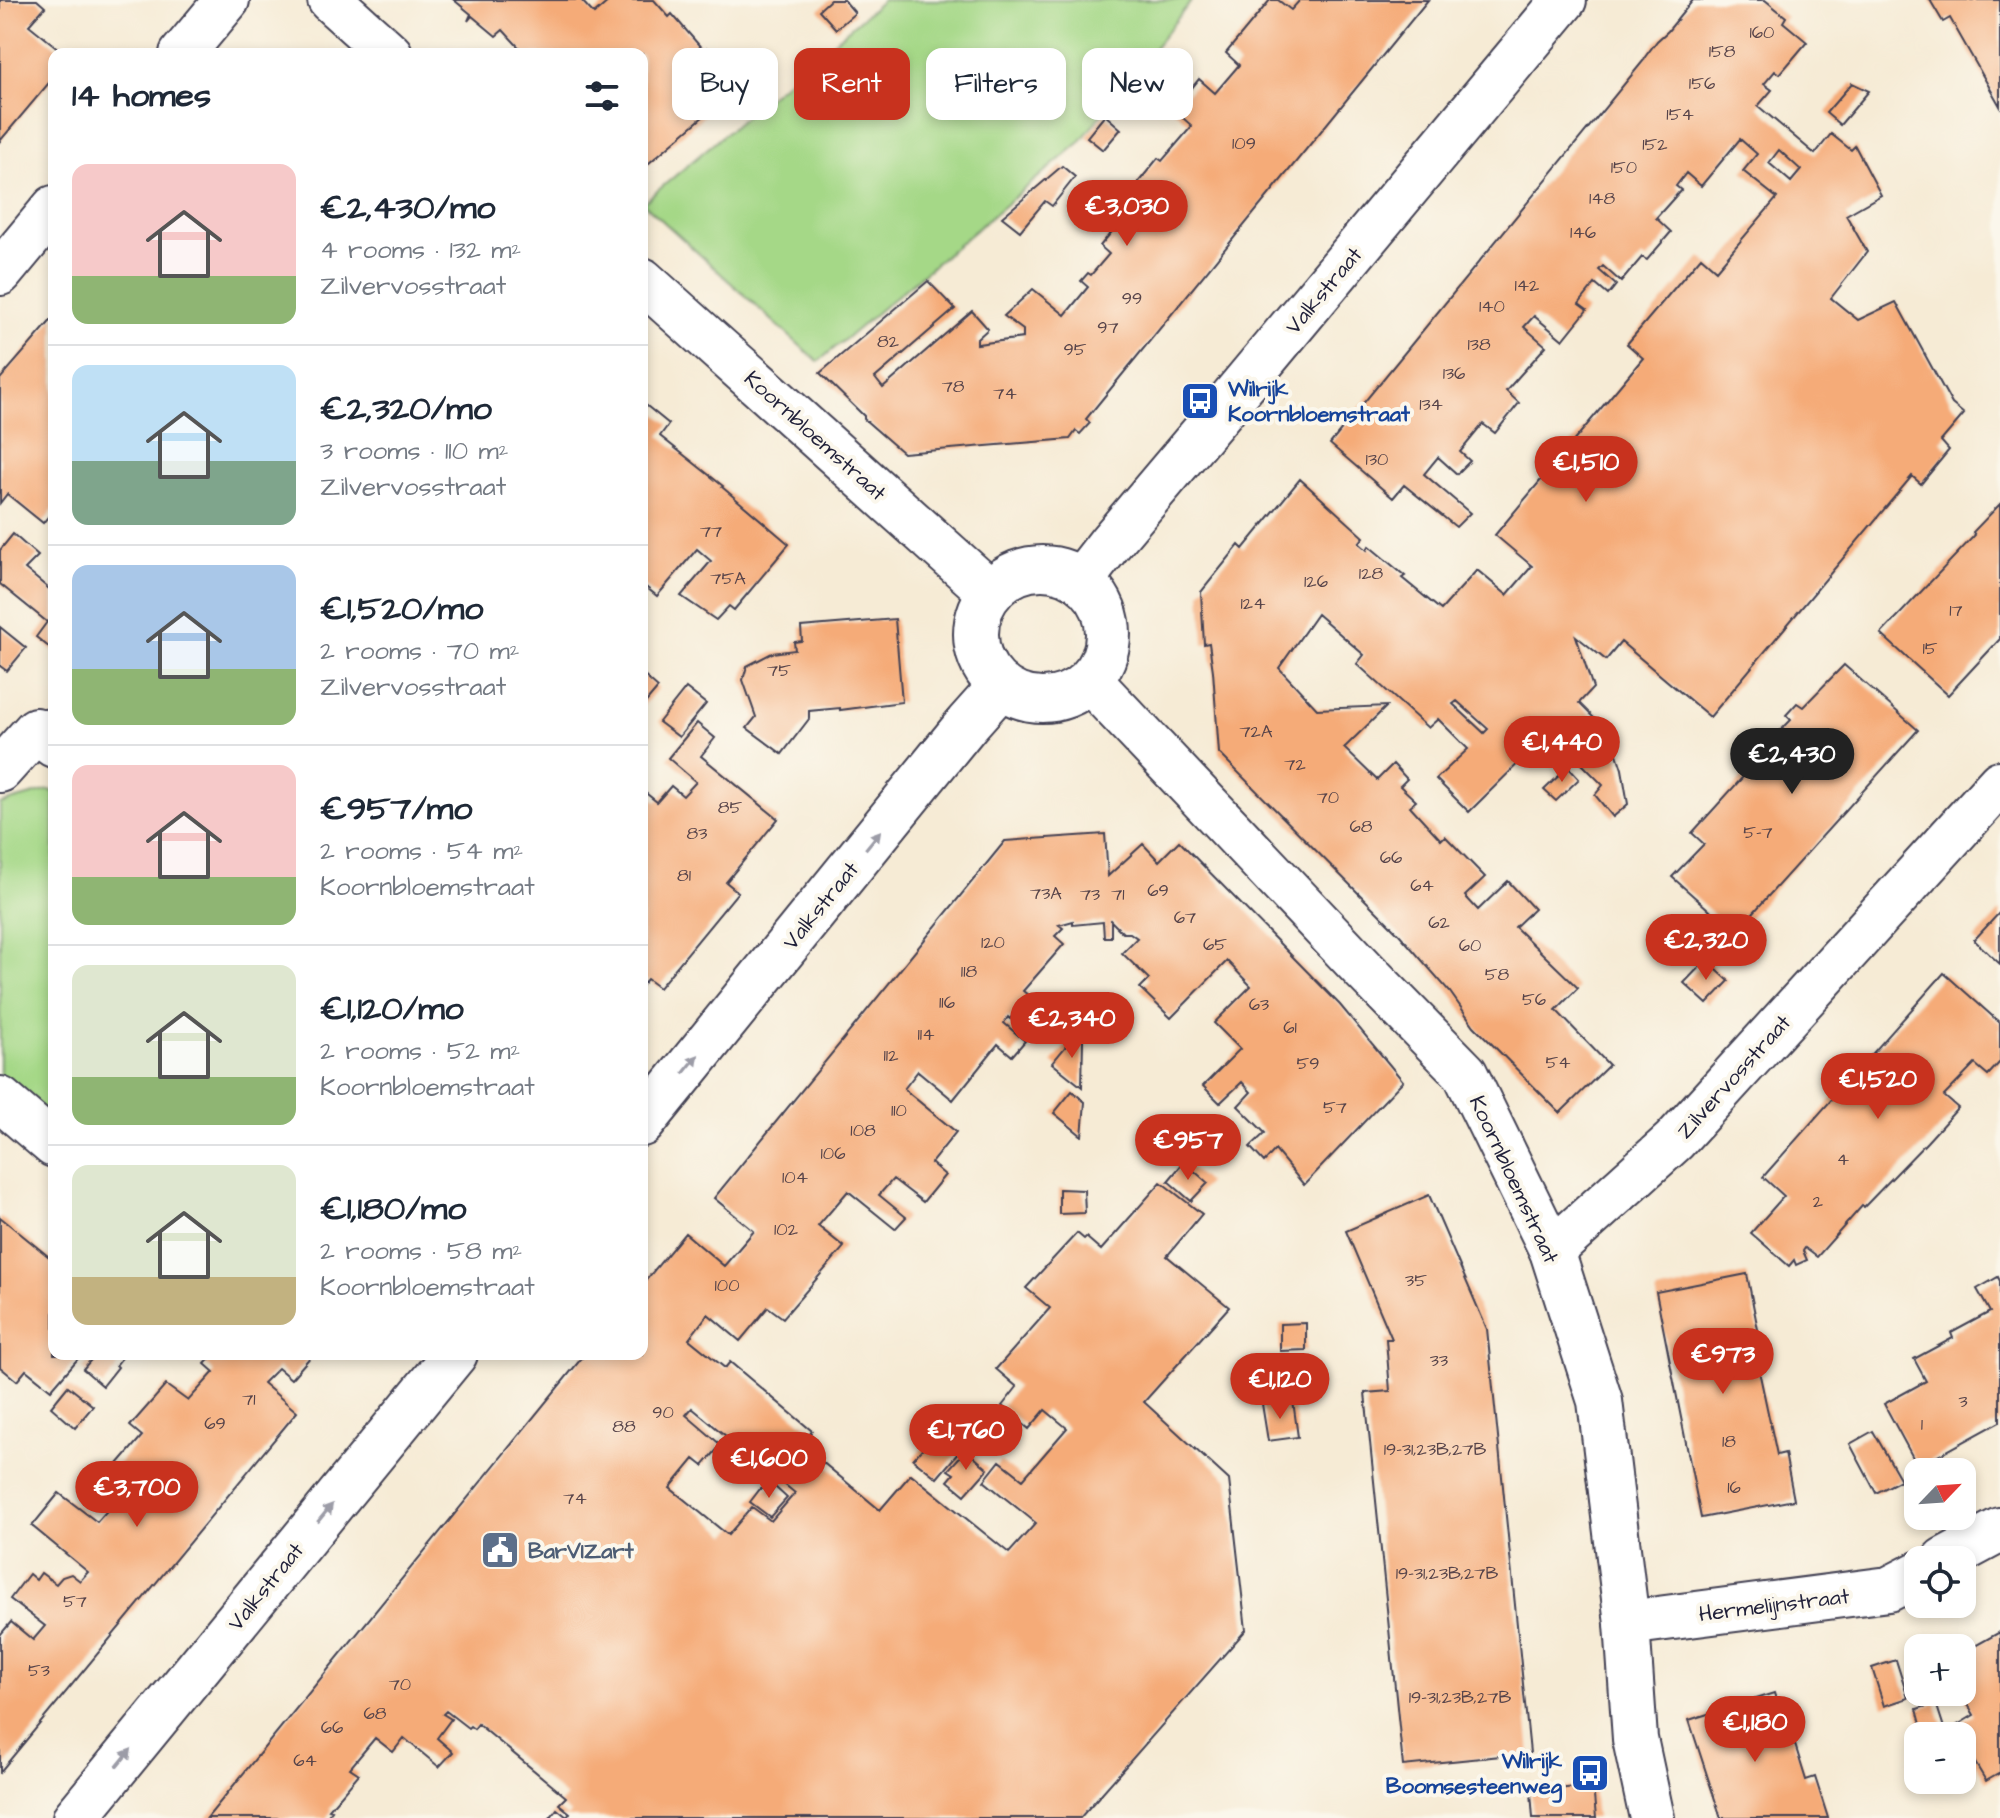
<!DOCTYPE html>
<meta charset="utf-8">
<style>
:root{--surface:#fff;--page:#f2f2f3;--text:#1f2937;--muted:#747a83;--line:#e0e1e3;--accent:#c8321e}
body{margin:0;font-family:"Architects Daughter",sans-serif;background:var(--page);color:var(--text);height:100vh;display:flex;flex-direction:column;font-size:30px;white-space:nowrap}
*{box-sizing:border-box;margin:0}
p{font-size:26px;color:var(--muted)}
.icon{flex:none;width:44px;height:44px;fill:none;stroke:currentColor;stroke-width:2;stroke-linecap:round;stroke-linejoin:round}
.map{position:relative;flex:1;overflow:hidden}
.panel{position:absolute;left:48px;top:48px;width:600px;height:1312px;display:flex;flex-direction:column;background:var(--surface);border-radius:16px;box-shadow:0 4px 12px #0003}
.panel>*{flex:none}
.banner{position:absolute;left:672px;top:48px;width:760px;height:72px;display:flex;gap:16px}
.needle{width:52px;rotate:65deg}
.fabs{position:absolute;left:1904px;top:1458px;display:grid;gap:16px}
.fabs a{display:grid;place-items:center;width:72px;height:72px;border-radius:16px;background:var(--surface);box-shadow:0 4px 12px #0003;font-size:40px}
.price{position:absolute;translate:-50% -68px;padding:0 18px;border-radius:28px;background:var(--accent);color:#fff;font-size:26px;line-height:52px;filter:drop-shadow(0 2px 4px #0008)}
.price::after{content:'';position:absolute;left:50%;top:48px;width:24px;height:18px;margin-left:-12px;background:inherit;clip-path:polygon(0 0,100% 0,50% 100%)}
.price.selected{background:#222;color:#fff}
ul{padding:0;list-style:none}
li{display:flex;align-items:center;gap:24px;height:200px;padding:0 24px}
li+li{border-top:2px solid var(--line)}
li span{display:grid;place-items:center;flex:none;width:224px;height:160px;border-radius:16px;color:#555}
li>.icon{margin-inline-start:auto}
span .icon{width:96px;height:96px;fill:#fffc;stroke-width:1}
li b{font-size:34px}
h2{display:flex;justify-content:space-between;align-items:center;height:96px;padding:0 24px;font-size:34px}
.tag{padding:0 28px;border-radius:16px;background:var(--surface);box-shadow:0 4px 12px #0003;font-size:28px;line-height:72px}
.tag.selected{background:var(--accent);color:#fff}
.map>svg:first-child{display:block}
.green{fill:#a5d887;stroke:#647d61;stroke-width:2}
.building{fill:#f5ab78;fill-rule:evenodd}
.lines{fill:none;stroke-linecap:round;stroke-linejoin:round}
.street-casing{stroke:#424052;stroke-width:48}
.street{stroke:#fff;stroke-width:44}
.oneway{fill:#9c9ca7}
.labels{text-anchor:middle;stroke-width:8;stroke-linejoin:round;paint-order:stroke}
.number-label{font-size:18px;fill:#57444a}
.street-label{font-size:22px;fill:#22223b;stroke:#fbf7ec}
.transit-label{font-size:22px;font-weight:bold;fill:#164399;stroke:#fbf7ec;text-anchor:start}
.service-label{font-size:22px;font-weight:bold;fill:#4e5e75;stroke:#fbf7ec;text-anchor:start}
</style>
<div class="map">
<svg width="2000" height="1818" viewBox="0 0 2000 1818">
<rect width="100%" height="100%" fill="#fbf7ec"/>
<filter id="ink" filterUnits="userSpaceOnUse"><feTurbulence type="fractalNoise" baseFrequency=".0125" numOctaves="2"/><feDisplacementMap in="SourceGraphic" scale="16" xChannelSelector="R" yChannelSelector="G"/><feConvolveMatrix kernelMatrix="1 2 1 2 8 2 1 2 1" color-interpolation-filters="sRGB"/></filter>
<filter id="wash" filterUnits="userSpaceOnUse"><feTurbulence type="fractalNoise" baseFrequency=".006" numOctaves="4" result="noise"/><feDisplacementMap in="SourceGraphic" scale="32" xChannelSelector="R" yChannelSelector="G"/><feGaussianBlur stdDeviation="1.8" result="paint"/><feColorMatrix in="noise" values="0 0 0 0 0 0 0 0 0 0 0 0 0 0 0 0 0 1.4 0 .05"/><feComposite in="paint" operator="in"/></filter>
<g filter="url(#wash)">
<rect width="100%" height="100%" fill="#f6ebd5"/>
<g class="green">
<polygon points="883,0 1192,0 1079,143 818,362 643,203"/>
<polygon points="49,790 54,792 54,1120 0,1075 0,804"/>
</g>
<g id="blocks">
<g class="building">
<polygon points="0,0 37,0 45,7 29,25 65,54 54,54 54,77 0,141"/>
<polygon points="454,0 581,0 594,14 610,0 654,0 669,17 672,14 704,51 707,48 739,86 642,169 642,54 525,54 503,30 496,36 472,16 468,21 471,14"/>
<polygon points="830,0 844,0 855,13 836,29 819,10"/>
<polygon points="1270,0 1278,0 1291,10 1300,0 1428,0 1086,419 1090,423 1080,434 1076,431 1070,439 903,453 864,419 864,416 820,373 928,281 955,309 875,378 883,388 972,311 988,329 977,339 977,344 1023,338 1023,330 1004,316 1033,289 1065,315 1088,287 1081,281 1088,273 1091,275 1109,254 1100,246 1124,217 1116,210 1158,158 1162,161 1192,126 1174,110 1199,79 1215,93 1239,65 1226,53"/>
<path d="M1693,0H1765L1786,17L1783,22L1807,42L1780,74L1775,71L1764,84L1772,90L1758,106L1815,154L1831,134L1851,150L1855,146L1881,195L1846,215L1867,252L1831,298L1858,320L1896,302L1952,404L1964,414L1941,441L1949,450L1921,484L1912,476L1710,717L1621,642L1606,660L1576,636L1593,688L1579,703L1599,723L1579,744L1558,724L1469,812L1436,779L1468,749L1438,719L1428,728L1357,664L1364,655L1317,614L1279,668L1317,709L1387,706L1344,748L1377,780L1393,764L1407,779L1400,786L1416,801L1410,806L1441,840L1445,836L1485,877L1465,896L1478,910L1508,881L1534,909L1515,927L1578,988L1556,1010L1609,1065L1560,1113L1474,1026L1450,992L1399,934L1219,753L1213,671L1209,643L1204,644L1201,592L1239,545L1243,549L1300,479L1364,537L1359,543L1367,550L1369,546L1405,576L1402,578L1441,610L1477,570L1507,595L1532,566L1495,535L1643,358L1627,344L1677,285L1701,257L1716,270L1777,198L1743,171L1757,154L1740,139L1701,186L1686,173L1676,186L1681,190L1656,218L1671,232L1647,260L1642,257L1621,282L1603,266L1599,270L1616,285L1608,295L1595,284L1579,304L1587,310L1563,340L1534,316L1524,327L1546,346L1506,391L1519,403L1495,433L1483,424L1460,452L1470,461L1457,474L1438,457L1424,474L1470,513L1456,527L1404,485L1393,498L1330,444L1644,60L1645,57L1657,41L1668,31ZM1779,150L1801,170L1791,182L1769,163ZM1457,701L1488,729L1484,733L1453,704Z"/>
<polygon points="1930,0 2000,0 2000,106 1950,18 1943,22"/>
<polygon points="1852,83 1869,91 1840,125 1826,113"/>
<polygon points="1105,115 1121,129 1103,150 1087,137"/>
<polygon points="1062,166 1075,177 1052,206 1045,201 1020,231 1002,217"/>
<polygon points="54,317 54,509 43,523 7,494 0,503 0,379"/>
<polygon points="642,402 669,424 660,436 723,486 722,487 789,544 734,610 729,606 716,620 681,596 711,561 697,549 657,596 642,584"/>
<polygon points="2000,504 2000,639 1948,695 1881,634 1975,535 1973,532"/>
<polygon points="13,534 38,556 25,569 54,593 54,651 36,637 47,622 0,584 0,550"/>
<polygon points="895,619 902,702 840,710 840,708 809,711 809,719 782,754 747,728 756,717 743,680 747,666 772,653 795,650 794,642 802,641 801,627"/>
<polygon points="0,627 26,648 7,671 0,666"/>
<polygon points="1844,665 1918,730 1735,933 1672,877 1704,844 1692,833 1753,766 1749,763 1791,720 1786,715 1797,703 1803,707"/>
<polygon points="642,674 658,688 642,707"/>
<polygon points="686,688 706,704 679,737 659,722"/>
<polygon points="697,723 715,738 701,756 778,819 726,882 738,892 659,988 647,979 642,985 642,790 657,802 671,786 683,796 696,782 668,758"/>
<polygon points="1608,727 1622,769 1628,804 1613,817 1595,795 1603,785 1576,758"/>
<polygon points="1568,767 1579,779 1556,801 1544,790"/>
<path d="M1105,834L1108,876L1143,844L1159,861L1179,841L1340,1005L1403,1081L1304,1185L1275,1150L1264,1162L1250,1147L1265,1133L1238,1106L1251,1092L1242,1082L1220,1103L1203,1086L1240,1049L1214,1023L1251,986L1227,961L1171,1018L1140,988L1149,979L1122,953L1137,938L1130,933H1123L1111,921V937H1104L1103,922L1073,925V921L1059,925L1063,928L1055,936L1064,944L1023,991L1029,996L1010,1019L1008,1017L1004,1023L1025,1041L1012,1056L998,1044L953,1100L918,1071L904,1089L956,1132L931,1163L945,1175L923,1202L893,1179L879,1195L906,1217L895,1229L848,1191L818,1226L844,1247L783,1318L768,1307L740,1341L708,1314L689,1339L725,1368L730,1362L812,1431L802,1445L880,1510L911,1474L1009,1553L1036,1523L984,1481L1000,1461L1023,1479L1067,1428L1045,1410L1029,1429L1002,1406L1017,1387L996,1369L1050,1308L1026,1288L1077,1233L1084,1239L1086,1237L1101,1250L1161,1182L1202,1214L1167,1256L1229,1307L1144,1402L1229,1480L1246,1630L1080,1818H550L557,1809L567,1817L570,1813L559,1804L566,1797L478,1724L474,1729L470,1726L468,1728L446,1711L443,1714L451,1719L437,1738L453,1752L439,1767L404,1738L393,1752L375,1738L350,1768L359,1774L329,1809L332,1810L326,1818H207L585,1354H642V1285L685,1233L724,1266L754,1231L714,1198L1005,841ZM692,1408L795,1493L771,1521L752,1507L728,1535L670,1488L694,1459L703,1466L721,1445L686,1415Z"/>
<polygon points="2000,912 2000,964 1974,940"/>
<polygon points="1706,960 1729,981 1707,1004 1684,983"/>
<polygon points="1944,973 2000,1023 2000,1062 1988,1075 1975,1064 1944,1096 1958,1108 1927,1142 1864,1207 1862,1206 1817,1257 1805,1248 1803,1251 1807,1260 1796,1265 1794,1260 1789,1266 1751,1233 1784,1196 1763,1177"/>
<polygon points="1075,1035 1083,1040 1082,1087 1052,1063"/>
<polygon points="1072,1091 1085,1102 1082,1136 1054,1113"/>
<polygon points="1184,1162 1208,1183 1191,1201 1168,1181"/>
<polygon points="1059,1189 1084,1190 1085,1213 1059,1214"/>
<polygon points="1429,1195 1487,1329 1530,1753 1403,1766 1365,1393 1390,1391 1386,1339 1392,1339 1346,1231"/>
<polygon points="0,1217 54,1261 54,1354 82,1354 51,1390 26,1370 17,1381 0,1367"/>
<polygon points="1747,1274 1765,1365 1758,1366 1777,1455 1785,1453 1794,1500 1701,1518 1656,1292"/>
<polygon points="1998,1277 2000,1281 2000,1422 1918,1467 1884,1404 1926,1381 1914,1359 1953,1338 1951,1333 1990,1312 1977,1289"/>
<polygon points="1306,1323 1306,1350 1280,1351 1280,1324"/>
<polygon points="96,1354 125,1354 116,1365 118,1367 103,1386 83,1369"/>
<polygon points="214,1354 313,1354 291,1379 278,1368 263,1383 297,1412 0,1772 0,1635 11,1622 33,1640 45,1626 10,1599 29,1574 36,1580 41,1573 56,1584 62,1577 71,1574 80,1581 88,1572 32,1526 59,1493 97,1522 123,1493 105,1479 142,1436 130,1426 166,1385 188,1401 214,1372 205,1364"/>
<polygon points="68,1386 93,1406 75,1428 51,1407"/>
<polygon points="1293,1401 1298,1437 1268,1441 1262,1404"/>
<polygon points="941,1427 965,1445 937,1478 913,1459"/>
<polygon points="1873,1431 1901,1480 1876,1493 1850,1444"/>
<polygon points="966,1450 988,1469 965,1495 948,1481 954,1474 948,1470"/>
<polygon points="775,1487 787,1498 770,1517 750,1502 760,1489"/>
<polygon points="2000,1632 2000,1773 1986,1781 1962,1741 1962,1736 1959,1736 1954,1727 1974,1715 1962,1694 1962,1653"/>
<polygon points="1896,1660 1908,1698 1884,1706 1872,1668"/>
<polygon points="1774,1693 1788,1736 1792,1735 1806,1780 1815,1777 1828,1818 1721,1818 1689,1720"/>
<polygon points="1936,1703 1945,1731 1924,1736 1917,1709"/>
<polygon points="1593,1785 1596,1818 1533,1818 1531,1792"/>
</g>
</g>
</g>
<g filter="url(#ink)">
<use href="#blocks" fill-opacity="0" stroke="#424052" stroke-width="2"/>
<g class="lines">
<defs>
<g id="street">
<polyline points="330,0 390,54"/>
<polyline points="182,54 227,0"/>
<polyline points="0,273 54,208"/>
<polyline points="642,280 989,591"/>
<circle cx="1042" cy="634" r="66"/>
<polyline points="1082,579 1110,543 1213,421 1564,0"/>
<polyline points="1091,682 1365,971 1465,1073 1552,1251 1600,1401 1627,1623 1635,1739 1652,1818"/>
<polyline points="0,770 36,730 54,745"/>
<polyline points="0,1099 54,1145"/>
<polyline points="642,1124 967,724 1000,687"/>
<polyline points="1552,1251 1674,1141 2000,783"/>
<polyline points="1944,1560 2000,1530"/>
<polyline points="1627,1623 1889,1589 1918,1574"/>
<polyline points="75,1818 455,1354"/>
</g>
</defs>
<use href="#street" class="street-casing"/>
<use href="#street" class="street"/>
</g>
<defs><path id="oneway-solid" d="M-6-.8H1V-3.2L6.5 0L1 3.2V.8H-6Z" transform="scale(2)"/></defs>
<g class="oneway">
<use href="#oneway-solid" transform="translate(873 840) rotate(-51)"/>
<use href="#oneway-solid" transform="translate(691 1064) rotate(-51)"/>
<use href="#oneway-solid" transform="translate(325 1513) rotate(-51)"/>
<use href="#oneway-solid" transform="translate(124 1758) rotate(-51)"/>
</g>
</g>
<defs>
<symbol id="bus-square" viewBox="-11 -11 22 22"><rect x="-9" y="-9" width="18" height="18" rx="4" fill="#1a4fb4" stroke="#fbf7ec"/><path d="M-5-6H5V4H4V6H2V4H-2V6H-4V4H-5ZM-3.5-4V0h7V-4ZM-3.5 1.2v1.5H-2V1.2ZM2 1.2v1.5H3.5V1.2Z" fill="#fff"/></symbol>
<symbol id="civic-square" viewBox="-11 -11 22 22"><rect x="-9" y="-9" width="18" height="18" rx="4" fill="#5c6f8a" stroke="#fbf7ec"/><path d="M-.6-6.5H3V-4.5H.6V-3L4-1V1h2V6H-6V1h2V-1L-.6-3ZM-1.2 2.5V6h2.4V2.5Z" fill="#fff"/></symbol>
</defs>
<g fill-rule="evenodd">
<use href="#bus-square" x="1178" y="379" width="44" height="44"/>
<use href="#civic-square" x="478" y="1528" width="44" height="44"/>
<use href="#bus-square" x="1568" y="1751" width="44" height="44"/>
</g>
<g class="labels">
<g class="number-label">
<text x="1762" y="38">160</text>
<text x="1722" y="57">158</text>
<text x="1702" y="89">156</text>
<text x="1680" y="120">154</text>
<text x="1244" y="149">109</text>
<text x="1655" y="150">152</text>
<text x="1624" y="173">150</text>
<text x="1602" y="204">148</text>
<text x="1583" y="238">146</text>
<text x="1527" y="291">142</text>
<text x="1132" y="304">99</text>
<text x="1492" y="312">140</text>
<text x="1108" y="333">97</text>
<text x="888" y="347">82</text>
<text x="1479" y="350">138</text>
<text x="1075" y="355">95</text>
<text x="1454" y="379">136</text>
<text x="953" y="392">78</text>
<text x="1005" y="399">74</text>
<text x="1431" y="410">134</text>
<text x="1377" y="465">130</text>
<text x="711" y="537">77</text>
<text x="1371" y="579">128</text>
<text x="728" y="584">75A</text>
<text x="1316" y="587">126</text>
<text x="1253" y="609">124</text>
<text x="1956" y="616">17</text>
<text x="1930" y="654">15</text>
<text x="779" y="676">75</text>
<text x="1256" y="737">72A</text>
<text x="1295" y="770">72</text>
<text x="1328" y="803">70</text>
<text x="730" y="813">85</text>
<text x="1361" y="832">68</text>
<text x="1758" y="838">5-7</text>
<text x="697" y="839">83</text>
<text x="1391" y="863">66</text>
<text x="684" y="881">81</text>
<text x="1422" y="891">64</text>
<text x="1158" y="896">69</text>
<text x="1046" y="899">73A</text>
<text x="1090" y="900">73</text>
<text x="1118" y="900">71</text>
<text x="1185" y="923">67</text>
<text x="1439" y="928">62</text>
<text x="993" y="948">120</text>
<text x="1215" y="950">65</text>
<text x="1470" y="951">60</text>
<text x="969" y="977">118</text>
<text x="1497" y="980">58</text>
<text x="1534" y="1005">56</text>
<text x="947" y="1008">116</text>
<text x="1259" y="1010">63</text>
<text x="1290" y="1033">61</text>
<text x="926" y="1040">114</text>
<text x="891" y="1061">112</text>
<text x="1558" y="1068">54</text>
<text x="1308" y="1069">59</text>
<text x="1335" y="1113">57</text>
<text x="899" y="1116">110</text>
<text x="863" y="1136">108</text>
<text x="833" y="1159">106</text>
<text x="1843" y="1165">4</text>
<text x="795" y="1183">104</text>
<text x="1818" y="1207">2</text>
<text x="786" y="1235">102</text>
<text x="1416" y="1286">35</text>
<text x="727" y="1291">100</text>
<text x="1439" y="1366">33</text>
<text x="249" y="1405">71</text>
<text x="1963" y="1407">3</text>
<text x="663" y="1418">90</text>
<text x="215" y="1429">69</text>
<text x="1922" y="1430">1</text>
<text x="624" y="1432">88</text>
<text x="1729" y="1447">18</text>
<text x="1435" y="1455">19-31,23B,27B</text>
<text x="1734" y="1493">16</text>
<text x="575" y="1504">74</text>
<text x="1447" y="1579">19-31,23B,27B</text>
<text x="75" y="1607">57</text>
<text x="39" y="1676">53</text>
<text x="400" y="1690">70</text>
<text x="1460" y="1703">19-31,23B,27B</text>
<text x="375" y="1719">68</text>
<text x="332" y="1733">66</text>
<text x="305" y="1766">64</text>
</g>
<g class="street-label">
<text transform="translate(1323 290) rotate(-50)" y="8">Valkstraat</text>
<text transform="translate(816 435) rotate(42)" y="8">Koornbloemstraat</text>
<text transform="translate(820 905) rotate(-51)" y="8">Valkstraat</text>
<text transform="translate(1733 1076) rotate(-48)" y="8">Zilvervosstraat</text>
<text transform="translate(1515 1179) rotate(65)" y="8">Koornbloemstraat</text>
<text transform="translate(265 1586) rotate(-51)" y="8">Valkstraat</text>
<text transform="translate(1774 1604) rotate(-7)" y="8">Hermelijnstraat</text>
</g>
<g class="transit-label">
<text x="1228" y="396">Wilrijk<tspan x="1228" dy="25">Koornbloemstraat</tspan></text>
<text x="1562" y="1768" text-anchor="end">Wilrijk<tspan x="1562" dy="25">Boomsesteenweg</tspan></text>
</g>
<g class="service-label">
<text x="528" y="1558">BarVIZart</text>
</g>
</g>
</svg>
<div class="fabs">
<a><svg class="needle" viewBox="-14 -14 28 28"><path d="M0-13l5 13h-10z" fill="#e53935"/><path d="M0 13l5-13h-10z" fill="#747a83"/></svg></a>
<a><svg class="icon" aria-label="locate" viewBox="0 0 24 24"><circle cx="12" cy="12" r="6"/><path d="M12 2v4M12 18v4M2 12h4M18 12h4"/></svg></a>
<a>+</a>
<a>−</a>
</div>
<b class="price" style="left:1127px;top:248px">€3,030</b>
<b class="price" style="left:1586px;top:504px">€1,510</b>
<b class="price" style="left:1562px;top:784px">€1,440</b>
<b class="price selected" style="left:1792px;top:796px">€2,430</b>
<b class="price" style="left:1706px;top:982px">€2,320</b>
<b class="price" style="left:1072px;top:1060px">€2,340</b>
<b class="price" style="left:1878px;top:1121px">€1,520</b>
<b class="price" style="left:1188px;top:1182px">€957</b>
<b class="price" style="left:1723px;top:1396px">€973</b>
<b class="price" style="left:1280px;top:1421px">€1,120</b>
<b class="price" style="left:966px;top:1472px">€1,760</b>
<b class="price" style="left:769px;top:1500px">€1,600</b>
<b class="price" style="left:137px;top:1529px">€3,700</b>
<b class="price" style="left:1755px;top:1764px">€1,180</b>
<div class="banner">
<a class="tag">Buy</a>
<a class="tag selected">Rent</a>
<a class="tag">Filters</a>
<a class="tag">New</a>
</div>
<section class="panel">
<h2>14 homes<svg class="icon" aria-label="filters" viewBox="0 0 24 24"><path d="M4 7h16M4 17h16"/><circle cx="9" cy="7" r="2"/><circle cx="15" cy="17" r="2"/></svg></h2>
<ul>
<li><span style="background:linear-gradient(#f6c9c9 70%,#8fb573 0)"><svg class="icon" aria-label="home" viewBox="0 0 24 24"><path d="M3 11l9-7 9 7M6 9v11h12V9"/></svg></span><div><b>€2,430/mo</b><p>4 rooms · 132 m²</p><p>Zilvervosstraat</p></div></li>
<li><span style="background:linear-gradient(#bfe0f5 60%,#7fa58c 0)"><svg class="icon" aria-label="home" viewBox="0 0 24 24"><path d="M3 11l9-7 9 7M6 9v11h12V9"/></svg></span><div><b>€2,320/mo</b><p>3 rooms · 110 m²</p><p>Zilvervosstraat</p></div></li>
<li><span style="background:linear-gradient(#a9c7e8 65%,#8fb573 0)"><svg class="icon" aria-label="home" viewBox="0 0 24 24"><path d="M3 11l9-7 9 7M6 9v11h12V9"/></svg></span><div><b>€1,520/mo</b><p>2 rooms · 70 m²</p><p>Zilvervosstraat</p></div></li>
<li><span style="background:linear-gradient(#f6c9c9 70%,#8fb573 0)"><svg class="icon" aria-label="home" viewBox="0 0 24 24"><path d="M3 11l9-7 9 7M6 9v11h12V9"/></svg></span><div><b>€957/mo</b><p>2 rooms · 54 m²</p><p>Koornbloemstraat</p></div></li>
<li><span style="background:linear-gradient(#dfe7d0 70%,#8fb573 0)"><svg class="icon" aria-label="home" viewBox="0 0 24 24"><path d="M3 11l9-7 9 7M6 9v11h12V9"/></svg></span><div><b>€1,120/mo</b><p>2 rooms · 52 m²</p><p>Koornbloemstraat</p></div></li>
<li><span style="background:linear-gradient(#dfe7d0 70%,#c2b280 0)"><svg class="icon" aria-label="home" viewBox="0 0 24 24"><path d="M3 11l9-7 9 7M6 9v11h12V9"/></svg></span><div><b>€1,180/mo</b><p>2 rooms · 58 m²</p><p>Koornbloemstraat</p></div></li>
</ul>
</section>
</div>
